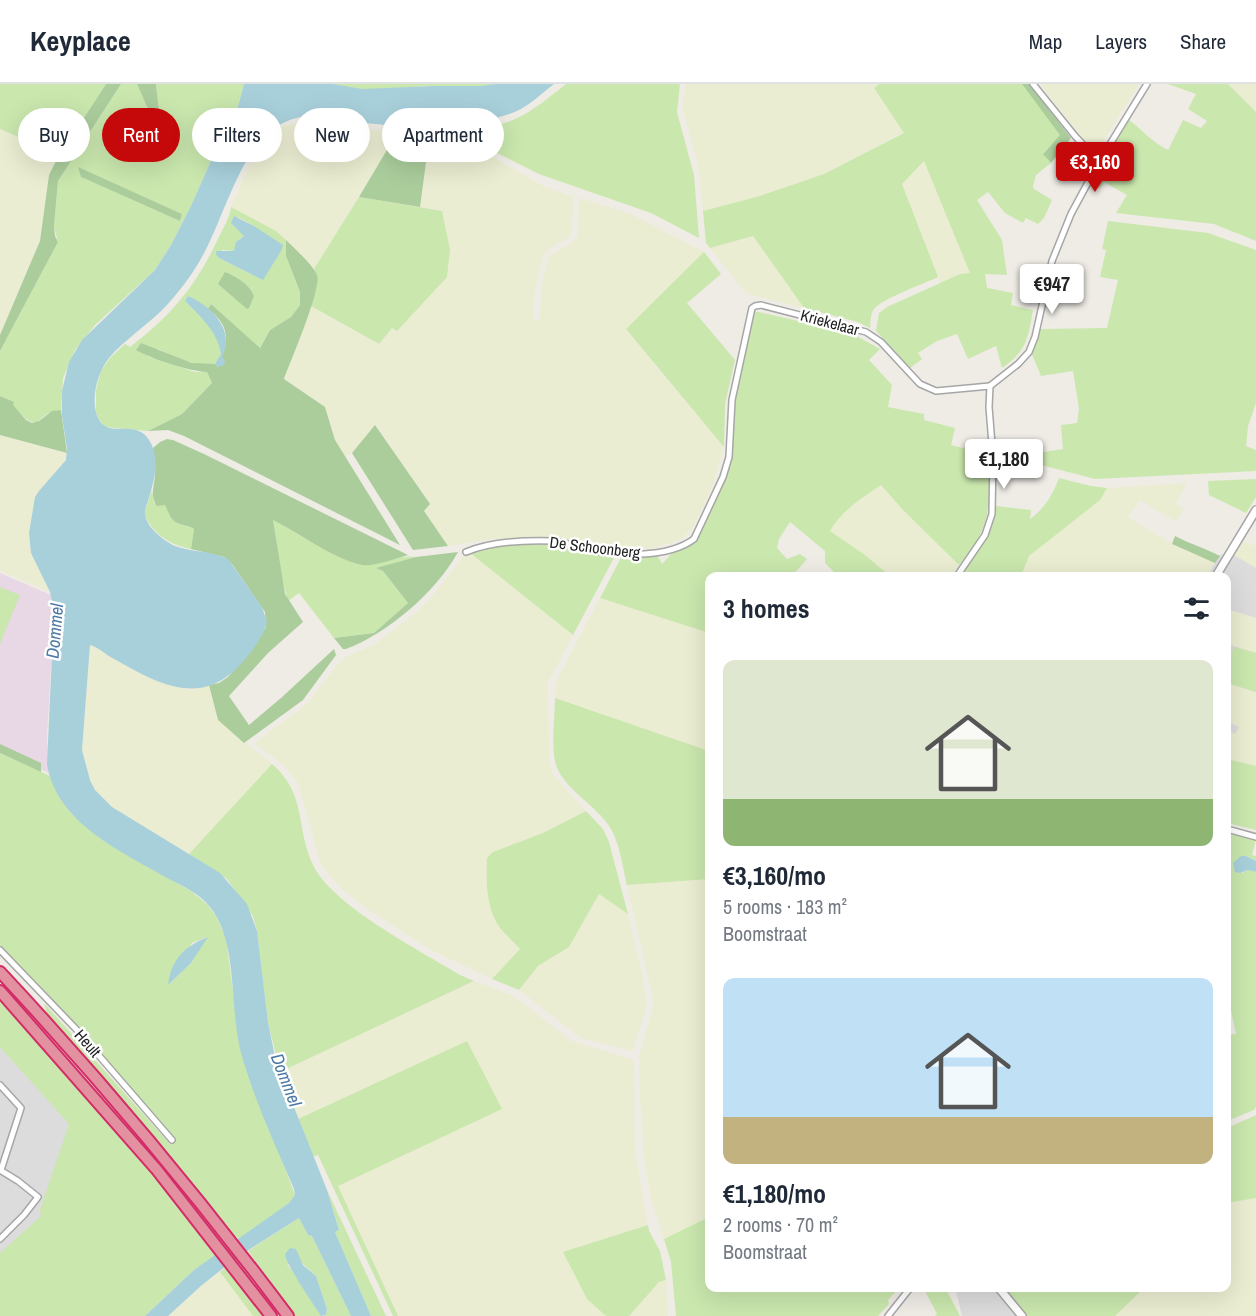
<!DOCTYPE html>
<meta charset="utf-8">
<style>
:root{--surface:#fff;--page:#f6f6f7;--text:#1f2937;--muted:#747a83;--line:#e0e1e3;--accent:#c5090a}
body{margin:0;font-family:"Archivo Narrow",sans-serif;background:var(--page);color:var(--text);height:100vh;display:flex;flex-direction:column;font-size:22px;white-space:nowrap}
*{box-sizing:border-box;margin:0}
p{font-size:20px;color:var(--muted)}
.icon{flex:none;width:33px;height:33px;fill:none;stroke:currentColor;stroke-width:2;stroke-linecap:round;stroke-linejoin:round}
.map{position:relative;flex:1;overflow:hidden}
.drawer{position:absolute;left:705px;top:488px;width:526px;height:720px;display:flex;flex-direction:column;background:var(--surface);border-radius:12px;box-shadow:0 6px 24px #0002}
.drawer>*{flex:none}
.top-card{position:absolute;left:18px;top:24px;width:570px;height:54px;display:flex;gap:12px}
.price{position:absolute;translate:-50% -51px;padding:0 14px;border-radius:6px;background:#fff;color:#222;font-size:20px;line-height:39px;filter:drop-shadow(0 2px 3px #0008)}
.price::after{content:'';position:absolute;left:50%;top:36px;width:18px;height:14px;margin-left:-9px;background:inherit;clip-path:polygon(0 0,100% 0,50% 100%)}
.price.selected{background:var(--accent);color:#fff}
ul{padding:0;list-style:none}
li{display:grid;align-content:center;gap:12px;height:318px;padding:0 18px}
li span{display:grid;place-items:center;height:186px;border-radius:12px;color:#555}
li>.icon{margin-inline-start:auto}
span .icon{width:108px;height:108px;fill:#fffc;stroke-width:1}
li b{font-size:26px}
h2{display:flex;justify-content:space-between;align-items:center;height:72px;padding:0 18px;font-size:26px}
.chip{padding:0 21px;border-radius:27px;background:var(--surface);box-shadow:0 6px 24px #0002;font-size:21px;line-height:54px}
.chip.selected{background:var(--accent);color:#fff}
header{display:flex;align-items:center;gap:36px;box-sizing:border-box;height:84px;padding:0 30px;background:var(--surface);border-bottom:2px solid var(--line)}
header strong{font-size:28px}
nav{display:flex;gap:33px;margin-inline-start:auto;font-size:21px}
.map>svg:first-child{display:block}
.residential{fill:#dddcdc}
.industrial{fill:#e8d8e5}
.farmland{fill:#ebedd2}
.grass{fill:#cae7ae;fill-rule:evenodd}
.forest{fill:#abcd9c}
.water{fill:#a8d0db}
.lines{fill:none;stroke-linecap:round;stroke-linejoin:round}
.minor-casing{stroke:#a6a6a6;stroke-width:8}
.tertiary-casing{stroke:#a6a6a6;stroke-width:10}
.motorway-casing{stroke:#d32c67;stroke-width:14}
.minor{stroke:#fff;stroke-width:5}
.tertiary{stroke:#fff;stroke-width:7}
.motorway{stroke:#e391a1;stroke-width:10}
.labels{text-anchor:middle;stroke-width:5;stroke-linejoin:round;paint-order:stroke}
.street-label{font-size:16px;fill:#1f1f1f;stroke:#fff}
.water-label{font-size:18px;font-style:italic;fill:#4c78a3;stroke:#fff}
</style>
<header>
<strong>Keyplace</strong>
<nav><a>Map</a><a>Layers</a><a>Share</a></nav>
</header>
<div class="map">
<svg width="1256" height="1232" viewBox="0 0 1256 1232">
<rect width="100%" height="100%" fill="#efece6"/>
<g class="residential">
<polygon points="1242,464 1256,475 1256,681 1227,675 1227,492 1184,492 1191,480"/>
<polygon points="0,947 147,1108 0,1176"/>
<polygon points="955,1203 1099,1203 1117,1232 962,1232"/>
</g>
<polygon class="industrial" points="0,489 51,511 54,527 47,654 49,689 0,667"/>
<g class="farmland">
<polygon points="686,0 879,0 874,5 904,48 824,90 760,112 703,127 698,81 682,22"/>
<polygon points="1040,0 1139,0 1095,70"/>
<polygon points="1228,0 1256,0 1256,28"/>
<polygon points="301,39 394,48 394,54 379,80 314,185 276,147 231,123 246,89 265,57 283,42"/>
<polygon points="0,45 60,71 49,91 40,157 0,251"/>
<polygon points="429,56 469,60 478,64 543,102 574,113 571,150 568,154 547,166 543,172 533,217 533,236 539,236 543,193 549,172 573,158 577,152 579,114 631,130 704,168 626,246 724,363 714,398 705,419 694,441 682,455 654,464 622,465 545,453 492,455 448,462 424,427 430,421 376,341 352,369 345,374 335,356 325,323 284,295 311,222 379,260 392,244 397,247 442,127 420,123"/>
<polygon points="924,77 971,189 960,190 940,199 902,99"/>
<polygon points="753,152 804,224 749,210 744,207 710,164"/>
<polygon points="0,351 67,369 66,376 39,407 35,413 29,449 31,469 50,508 0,487"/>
<polygon points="1187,399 1176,420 1184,425 1176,438 1140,416 1128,433 1171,459 1215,479 1207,492 1021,492 1028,472 1100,416 1107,404"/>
<polygon points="881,401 904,427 959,481 951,492 890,492 865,471 830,447 836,436 846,427"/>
<polygon points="1241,457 1256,462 1256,484 1232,470"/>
<polygon points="469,468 573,551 548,598 549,670 550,681 554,692 586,727 543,749 493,768 520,865 492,895 431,866 367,825 341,804 321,781 298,699 284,681 256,661 256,658 308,619 336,582 346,573 375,560 419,526 439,504 464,471"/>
<polygon points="600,514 709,549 709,667 555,614 556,599 561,588"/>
<polygon points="1227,525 1256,534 1256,569 1227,560"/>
<polygon points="90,561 93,561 141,590 168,601 186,605 209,601 218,636 272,680 189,770 112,723 95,706 90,696 82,666"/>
<polygon points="1227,599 1256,608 1256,682 1227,675 1227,646 1235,650 1239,643 1227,637"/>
<polygon points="709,795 709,1133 664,1155 652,1119 644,1075 640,1012 639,973 653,922 653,915 627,801"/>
<polygon points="599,810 628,830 642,889 647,921 633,967 581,954 519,906 538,882 569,863"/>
<polygon points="474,897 512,911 572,957 634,976 635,1066 648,1141 563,1168 587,1215 606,1232 398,1232 338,1101 501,1025 346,1013 298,1035 280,988"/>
<polygon points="1256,1114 1256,1232 1115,1232 1145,1203 1227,1203 1227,1119"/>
<polygon points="220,1188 253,1232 168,1232 202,1201"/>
<polygon points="666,1196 668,1232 629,1232 659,1198"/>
</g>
<g class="grass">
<polygon points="0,0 106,0 60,71 0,45"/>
<path d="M121,0H137L151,32L159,25L156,0H244L235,34L225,45L191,122L171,161L155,186L95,241L75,266L63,294L61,326C32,328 44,356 12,321L13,318L0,312V267L58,158L54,142L58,97ZM79,84L182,130L180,137L81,93Z"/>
<path d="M333,0H496C477,4 456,2 436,2C402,2 365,11 333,0Z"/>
<path d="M566,0H680L677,28L694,91L699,154L651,129L539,90L467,54V45C516,42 529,29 566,0Z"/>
<path d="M879,0H1022L1061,51L1043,69L1051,79L1036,91L1033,102L1034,105L1052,116L1044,134L1038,140L1026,134L1023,139L1005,129L988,108L977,116L1002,156L1007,191L985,190L987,204L1013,209L1011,221L1033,226C1028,254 1027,267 1002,284L996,262L968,275L957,250L937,257L918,269L922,275L910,284L876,247L879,229L887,223L960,190L970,189L924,77L902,100L938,193C924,200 883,214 874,225C870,230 871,238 870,244L858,238L804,224L753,152L710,164L706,159L703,127L760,112L824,90L904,49L874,4Z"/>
<path d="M1168,0H1228L1256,28V157L1214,140L1116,129L1127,111L1104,98L1100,104L1089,98L1128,35C1141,45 1153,59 1168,66L1183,36L1201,44L1207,37L1188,25L1196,10Z"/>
<path d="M359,113L442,127L450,166L447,193L397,247L392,244L379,260L311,222C315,209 320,197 314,185Z"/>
<path d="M231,123L276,147L286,156V172L300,208V221L291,233L270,246L259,265L211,220L208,225L188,212L185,217C197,228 229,258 219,276C214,284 200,281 193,279C181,276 169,270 158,265L147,272L195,288H207L212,299L182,330L148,347L105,343L99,336L96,328V306L101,287L110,274L125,260L130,263C171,232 195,203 217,157C222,146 230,134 231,123ZM238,133L254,142L281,167L251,190L219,174L222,166L234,167L239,155L244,152Z"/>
<polygon points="1108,137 1208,149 1256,166 1256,319 1248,342 1246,362 1256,366 1256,387 1095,395 1026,377 1025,371 1063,365 1061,341 1077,339 1079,325 1073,287 1041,292 1032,270 1040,245 1107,244 1118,196 1100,193 1106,166 1102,165"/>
<polygon points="704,168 721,190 687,219 735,276 725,320 724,363 626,245"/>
<path d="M754,227L851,249L880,265L869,276L892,301L888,323L924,330V336L955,344L951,361L987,370C989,393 992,419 984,441C979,456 968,469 959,481L904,427L881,401C862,414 842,426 830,447L865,471L890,492H838L825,479V467L790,438L779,455L777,464L787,475L800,470L807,475L795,489L803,492H710L709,549L600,514L622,472L657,471L662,480L675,466L693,456L729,377L732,358L733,320Z"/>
<path d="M1059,394L1091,402L1107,404L1100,416L1029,472L1021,492H971L964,486C979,466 995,448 996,422L1031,426L1030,435C1045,424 1053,410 1059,394Z"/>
<polygon points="1256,395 1256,413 1246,429 1209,411 1208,397"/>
<path d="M152,406L154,419L165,420C167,425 169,431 172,435C177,442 188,440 194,445L191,465C169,460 154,451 144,430Z"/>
<path d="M273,435C290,445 348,482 365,481C383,480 399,470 416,473L377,484L383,487L408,519L374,549L334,554L299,509L288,517L281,492Z"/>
<polygon points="545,459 615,472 573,551 469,468 480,464"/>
<polygon points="0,503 20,511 0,560"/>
<polygon points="1235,563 1256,569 1256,608 1227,599 1227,576"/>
<path d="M555,614L709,667V795L627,801C622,781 620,756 607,739C593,720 567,706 557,684C550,666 555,633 555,614Z"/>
<path d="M0,669L50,692L56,707L70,728L89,745L119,766L191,807L208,821L216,832L226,854L241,967L295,1111L289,1119L239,1156L237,1153L235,1155L134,1030L47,931L44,919L171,1061L175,1058L164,1043L92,958L0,861ZM207,853L191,879L169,900L192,859Z"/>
<polygon points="1227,675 1256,682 1256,746 1227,739"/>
<path d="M272,680C308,711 295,745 314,783C335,823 421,867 460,891L474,897L280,988L268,938L257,847L253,832L227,795L189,770Z"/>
<path d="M586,727L603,745L609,758L628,830L599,810L569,863L538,882L519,906L492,895L520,865C514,858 506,851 500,844C486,825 486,797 487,774L493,768L543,749Z"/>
<polygon points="1227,748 1256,755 1252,771 1256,772 1256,777 1246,772 1234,779 1242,789 1248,786 1256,788 1256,1023 1254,1026 1227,1037 1227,951 1236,950 1227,908"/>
<polygon points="0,916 129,1061 217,1172 194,1186 145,1232 0,1232 0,1169 41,1132 40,1126 69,1040 0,963"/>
<polygon points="467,957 502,1025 338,1102 398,1232 393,1232 318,1071 312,1073 298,1035"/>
<polygon points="1256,1031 1256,1114 1227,1119 1227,1044"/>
<polygon points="327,1106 386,1232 371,1232 335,1148 339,1146"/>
<polygon points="709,1133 710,1203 900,1203 888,1216 889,1220 878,1232 676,1232 671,1178 664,1155"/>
<polygon points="299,1134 308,1151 312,1152 351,1232 323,1232 326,1231 327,1225 316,1192 301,1178 287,1180 296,1192 321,1232 295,1232 248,1167"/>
<polygon points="648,1141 649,1147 660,1167 666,1196 659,1198 629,1232 606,1232 587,1215 563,1168"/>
<polygon points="226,1183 264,1232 253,1232 220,1188"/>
<polygon points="923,1203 949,1203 946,1205 960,1232 935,1232 937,1230"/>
<polygon points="1003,1203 1145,1203 1115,1232 1025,1232"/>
</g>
<g class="forest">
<polygon points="106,0 121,0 58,97 54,142 55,152 58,158 0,267 0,251 40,157 49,91 56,77"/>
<polygon points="137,0 156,0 159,26 151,32"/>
<polygon points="1022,0 1029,0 1071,54 1051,79 1043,70 1060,51"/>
<polygon points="424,45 467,45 467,54 433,52"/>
<polygon points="394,54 429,56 420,123 359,113"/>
<polygon points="78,83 182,130 180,137 81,93"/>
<path d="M286,156C294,164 313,181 317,191C322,205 290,278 284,295L325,323L335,356L400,461L184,352L168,346L148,347L182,330L212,299L207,288C188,287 152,275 136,266L141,259L192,279L215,280L218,283C228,258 232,243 208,225L211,220L260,264L270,246L291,233L300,221V208L286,172Z"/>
<path d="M225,188C237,193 249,200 254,212L249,224L247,225L218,200Z"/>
<polygon points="0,312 14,318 13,321 26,336 32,339 39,337 52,327 61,326 67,369 0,351"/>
<polygon points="375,341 430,420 424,427 448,462 413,466 352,369"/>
<path d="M167,355L173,356L204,370L408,471C397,474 373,483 362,481C335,476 298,448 273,436L285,510L303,538L268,569L229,612L249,641L281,614L334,565L336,571L303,616L244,659L218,636L209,601L219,599L228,593L252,566L266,543L265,528L232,480L224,473L191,465L194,445C188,440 177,442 172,435C169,431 167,425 165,421L157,422C149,411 155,401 155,389C156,381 154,372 153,364L160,358Z"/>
<path d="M1175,452C1190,460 1205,464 1220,472L1215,479L1172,460Z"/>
<path d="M458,468C436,508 388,549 346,565H343L334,554L374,549L408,519L383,487L376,484L416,473Z"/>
<polygon points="0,660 41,679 41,688 0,669"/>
</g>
<g class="water">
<path d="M244,0H333L362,5L434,2H480L496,0H554C542,9 530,21 517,27C481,43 405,44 365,39C335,35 309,25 281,40C242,59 224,134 203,171C194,188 180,207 166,222C149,240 124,256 109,274C97,289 90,316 98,334C109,358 140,329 153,364C159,381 153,401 148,417C147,420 144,427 145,430C146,443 164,457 175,462C192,468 212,467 228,475L262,523L267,538C263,554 249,572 237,584C197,624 154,597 114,575C106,571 98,563 90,561L82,666L90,696L95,706L112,723L220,789L247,820L257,847L268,938L276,978L327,1106L339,1146L335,1148L371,1232H351L312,1152L308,1151L299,1134L236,1174L202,1201L168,1232H145L194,1186L289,1119L295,1111L294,1105C275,1061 254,1015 241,969C229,925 239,859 210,823C200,810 183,802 169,795C122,768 56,739 47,680L54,527L50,508L31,469L29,449L35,413L39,407L66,376L67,365L62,332V307L69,278L82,256L155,186L171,161L191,122L225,45L235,34Z"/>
<polygon points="234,132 254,142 283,161 281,167 263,196 219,174 216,170 216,167 234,167 236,158 244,152 231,139"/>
<path d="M188,212C211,222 236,246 222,273L225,276L224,281L218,283L215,280L221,270C218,248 200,232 185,217Z"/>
<polygon points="1241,772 1246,772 1256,777 1256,788 1248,786 1240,789 1235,788 1233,779"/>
<path d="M208,853L191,879L168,901C171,875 185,862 208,853Z"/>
<path d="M290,1164L296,1165L303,1181L316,1192L327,1225L326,1231L321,1232C314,1221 285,1179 285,1170Z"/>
</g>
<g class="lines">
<defs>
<g id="minor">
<polyline points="1033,0 1075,52 1099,78"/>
<path d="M466,468C492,457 525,456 554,457C565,458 575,462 585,465C617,472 667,475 694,455L723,393L729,373L732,316L752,224L755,222L761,221L866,248L881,258L920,300L936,307L990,302"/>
<polyline points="957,492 985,451 992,430 993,373 989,323 990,302 1018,280 1029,268 1035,253 1052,177 1071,130 1099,78 1147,0"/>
<polyline points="1227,745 1256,753"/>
<polyline points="0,866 75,944 172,1056"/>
<polyline points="0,1001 21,1024 1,1086"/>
<polyline points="0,1086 18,1097 38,1113 24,1131 0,1155"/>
<polyline points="888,1232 911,1203"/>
</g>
<g id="tertiary">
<polyline points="1216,492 1256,426"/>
<polyline points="998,1203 1022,1232"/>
</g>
<g id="motorway">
<path d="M0,888C102,997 198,1112 288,1232"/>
<polyline points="0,907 157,1086 271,1232"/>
</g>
</defs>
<use href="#minor" class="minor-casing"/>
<use href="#tertiary" class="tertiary-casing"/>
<use href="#motorway" class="motorway-casing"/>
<use href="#minor" class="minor"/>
<use href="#tertiary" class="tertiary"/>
<use href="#motorway" class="motorway"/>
</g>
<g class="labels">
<g class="street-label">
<text transform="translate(830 238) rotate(15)" y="6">Kriekelaar</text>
<text transform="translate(595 463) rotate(7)" y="6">De Schoonberg</text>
<text transform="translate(88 959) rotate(49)" y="6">Heult</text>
</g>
<g class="water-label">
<text transform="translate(55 547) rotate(-85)" y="6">Dommel</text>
<text transform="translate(286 996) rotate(69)" y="6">Dommel</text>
</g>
</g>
</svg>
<b class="price selected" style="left:1095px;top:109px">€3,160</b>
<b class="price" style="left:1052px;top:231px">€947</b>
<b class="price" style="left:1004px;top:406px">€1,180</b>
<div class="top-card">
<a class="chip">Buy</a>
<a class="chip selected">Rent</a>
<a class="chip">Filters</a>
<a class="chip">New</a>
<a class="chip">Apartment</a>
</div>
<section class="drawer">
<h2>3 homes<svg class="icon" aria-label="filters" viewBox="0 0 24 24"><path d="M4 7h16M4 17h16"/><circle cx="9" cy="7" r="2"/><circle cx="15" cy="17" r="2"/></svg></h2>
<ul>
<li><span style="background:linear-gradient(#dfe7d0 75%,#8fb573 0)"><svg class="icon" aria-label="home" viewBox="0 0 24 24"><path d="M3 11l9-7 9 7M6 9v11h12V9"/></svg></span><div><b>€3,160/mo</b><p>5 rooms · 183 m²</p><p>Boomstraat</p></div></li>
<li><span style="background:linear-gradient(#bfe0f5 75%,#c2b280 0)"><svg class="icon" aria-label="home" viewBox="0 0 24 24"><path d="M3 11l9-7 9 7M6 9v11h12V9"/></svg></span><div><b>€1,180/mo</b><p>2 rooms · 70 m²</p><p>Boomstraat</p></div></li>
</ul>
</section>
</div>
